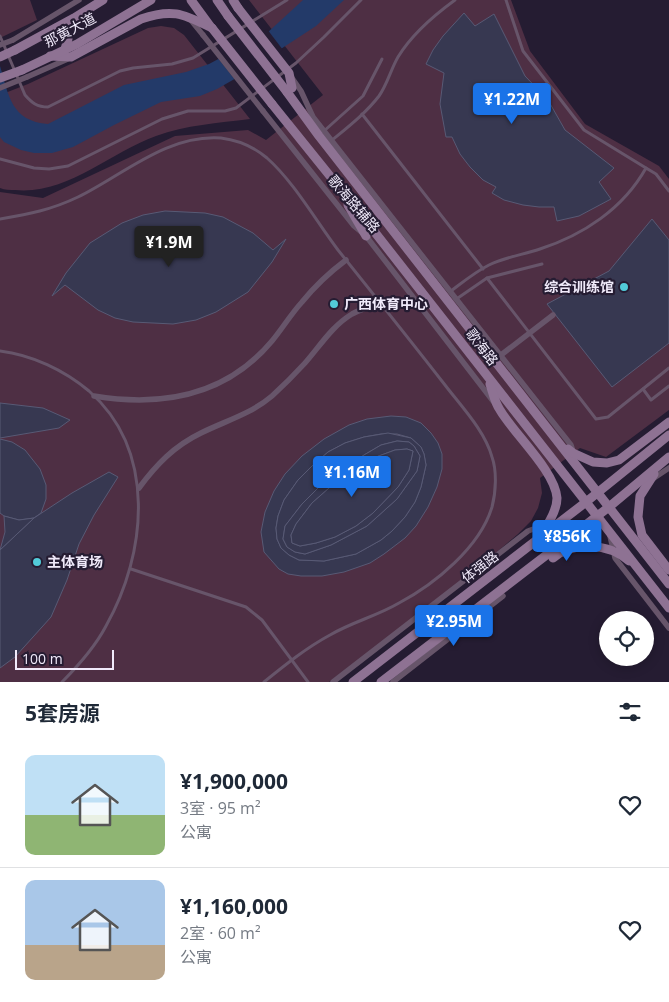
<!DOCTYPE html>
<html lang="zh">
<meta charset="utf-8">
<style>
:root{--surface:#fff;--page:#f2f2f3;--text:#1f2937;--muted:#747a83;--line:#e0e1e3;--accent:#1a73e8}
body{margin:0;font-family:"Open Sans","Noto Sans SC",sans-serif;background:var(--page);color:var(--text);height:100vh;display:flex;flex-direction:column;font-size:19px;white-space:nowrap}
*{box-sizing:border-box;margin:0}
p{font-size:16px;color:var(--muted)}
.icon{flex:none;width:28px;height:28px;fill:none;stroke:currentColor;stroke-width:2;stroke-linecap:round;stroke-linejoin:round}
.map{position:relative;height:682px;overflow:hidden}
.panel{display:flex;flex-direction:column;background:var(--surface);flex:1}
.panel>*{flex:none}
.buttons{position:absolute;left:599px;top:611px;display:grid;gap:10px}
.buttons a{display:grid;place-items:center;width:55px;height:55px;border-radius:50%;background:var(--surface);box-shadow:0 2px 12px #0003;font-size:25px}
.scale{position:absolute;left:15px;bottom:12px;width:99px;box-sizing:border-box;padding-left:5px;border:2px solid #f0eafa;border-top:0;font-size:14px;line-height:18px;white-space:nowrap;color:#f0eafa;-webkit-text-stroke:4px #251c32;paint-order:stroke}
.price{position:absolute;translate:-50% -42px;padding:0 11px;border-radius:5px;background:var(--accent);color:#fff;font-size:16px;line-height:32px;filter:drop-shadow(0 1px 2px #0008)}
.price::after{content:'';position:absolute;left:50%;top:30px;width:15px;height:11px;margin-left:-8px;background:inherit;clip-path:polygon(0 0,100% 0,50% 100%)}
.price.current{background:#222;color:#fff}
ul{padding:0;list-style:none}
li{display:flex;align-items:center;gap:15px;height:125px;padding:0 25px}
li+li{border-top:1px solid var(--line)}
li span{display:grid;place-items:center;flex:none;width:140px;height:100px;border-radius:10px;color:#555}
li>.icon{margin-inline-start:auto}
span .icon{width:60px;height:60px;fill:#fffc;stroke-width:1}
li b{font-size:21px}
h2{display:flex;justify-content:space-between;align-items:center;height:60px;padding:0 25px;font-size:21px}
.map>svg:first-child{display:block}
.green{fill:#4e2f44}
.water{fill:#233a69}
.pier{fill:#251c32}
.building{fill:#373851;stroke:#585a75;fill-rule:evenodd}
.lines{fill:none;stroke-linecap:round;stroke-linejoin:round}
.lane{stroke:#67556a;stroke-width:3}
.street{stroke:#67556a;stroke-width:5.5}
.secondary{stroke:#8e7293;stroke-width:9}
.street-bridge{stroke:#67556a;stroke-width:5.5}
.secondary-bridge{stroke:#8e7293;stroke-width:9}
.poi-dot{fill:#52cbd9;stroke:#251c32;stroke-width:2}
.labels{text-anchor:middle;stroke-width:4.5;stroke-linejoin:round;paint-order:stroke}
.street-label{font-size:14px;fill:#f0eafa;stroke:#251c32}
.poi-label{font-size:14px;font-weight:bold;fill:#f0eafa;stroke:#251c32;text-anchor:start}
</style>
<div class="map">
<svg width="669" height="682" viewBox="0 0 669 682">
<rect width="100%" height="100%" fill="#251c32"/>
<g class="green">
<polygon points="0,0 30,0 37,20 0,38"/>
<polygon points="249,0 511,0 530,51 585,124 659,166 669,179 669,410 606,457 580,448 540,478 542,493 538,508 531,521 518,534 447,594 329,682 0,682 0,192 43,198 175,136 248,130 266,140 323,95"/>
<path d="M161,26L174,28L184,35L250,119C218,123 186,125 156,136C109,153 67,195 15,190C10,190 5,190 0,188V95L28,84L148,28Z"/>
</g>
<path class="water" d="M303,0H344L316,26L238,77L217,89L200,96L161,102L114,125L73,147L52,153H34L21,150L4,142L0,137V66C9,96 11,121 48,124L124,85L186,72L209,64L267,33Z"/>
<polygon class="pier" points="267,29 283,50 236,81 217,57"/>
<g class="building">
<polygon points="464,13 475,26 494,14 525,76 548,100 565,130 614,168 599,182 611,199 579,216 557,221 554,207 539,207 523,205 504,200 492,193 496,187 483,180 470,167 460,154 452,137 446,137 440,104 444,73 426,64 433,50 443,36"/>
<polygon points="165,211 205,213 223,217 253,233 273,250 286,239 272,262 248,292 216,312 196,320 173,324 133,322 115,318 98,310 65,285 52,296 66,273 90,243 122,223 143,215"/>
<polygon points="652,219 669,240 669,343 612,387 547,304 609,271"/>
<polygon points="0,403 43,408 70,420 59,428 0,438"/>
<path d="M391,416L406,417L421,423L431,433L438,443L442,454V469L437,487L428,507L416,526L405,538L384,554L370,563L344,572L322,576H301L288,574L279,569L264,552L261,532L265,512L274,491L285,474L302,456L324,439L349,425L367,419ZM381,434H397L411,438L421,447L424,454L426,465L421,487L415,502L405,517L392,531L381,540L356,554L324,561L299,560L289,555L281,548L277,539L276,528L278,516L284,500L298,480L312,466L328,452L345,443L364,437Z"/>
<path d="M388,433L411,438L421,447L424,454L426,465L421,487L415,502L405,517L392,531L381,540L356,554L324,561L299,560L289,555L281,548L277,539L276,528L278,516L284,500L298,480L312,466L328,452L345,443L364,437ZM397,441L409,442L414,446L420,456L417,471L397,499L367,526L331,545L305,554L295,552L287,547L283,539L285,526L302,504L320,486L364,455L381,445Z"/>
<polygon points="0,439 12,442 25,450 40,469 46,485 46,499 41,513 34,518 19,520 4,516 0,513"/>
<path d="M397,441L409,442L414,446L420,456L417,471L397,499L367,526L331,545L305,554L295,552L287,547L283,539L285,526L302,504L320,486L364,455L381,445ZM407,449L413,451L409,470L398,487L373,513L356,526L335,537L316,543L300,546L292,543L291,535L296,524L312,503L345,474L376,457L395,450Z"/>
<polygon points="407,449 413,451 409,470 398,487 373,513 356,526 335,537 316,543 300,546 292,543 291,535 296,524 312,503 345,474 376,457 395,450"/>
<polygon points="109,472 118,477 94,515 79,544 67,580 51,617 15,657 0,668 0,550 34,518 72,493"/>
<polygon points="4,516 19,520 34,518 0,550 5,532"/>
</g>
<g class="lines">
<g class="lane">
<polyline points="506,0 523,51 584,130 646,168"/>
<path d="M0,36L25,95C32,103 37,107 48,107L120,71L133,68L172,64L193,58L287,0"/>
<polyline points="362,114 483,269"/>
<polyline points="324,131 363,96 382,59"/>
<path d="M331,141C348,127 366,113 379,96C387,85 391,69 398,57C412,34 433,16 455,0"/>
<polyline points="0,159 34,168 49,169 68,166 162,119 188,111 225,111 236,108 296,63 324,37 361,0"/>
<path d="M0,219C29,214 51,210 78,197C123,175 167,134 221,138C237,140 254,147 267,158C294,182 316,221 338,250C374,295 410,340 445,385C461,406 485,431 492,457C497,471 496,492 492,507C480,547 435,584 399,603C377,616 352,622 330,635C306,648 285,665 264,682"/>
<polyline points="487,278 596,419 608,417 669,368"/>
<path d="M451,291C463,282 475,272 489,265C505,257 522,255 540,249C583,235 623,209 646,168L656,174L669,191"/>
<polyline points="455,300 487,278 542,264"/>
<path d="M0,351C32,355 64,370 89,391C157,451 147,553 106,626C95,647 79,665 62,682"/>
<polyline points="643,389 651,400 669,386"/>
<polyline points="131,569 246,607 262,620 308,682"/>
</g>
<g class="street">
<polyline points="190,19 203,35"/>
<polyline points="13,40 79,0"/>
<polyline points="27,77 70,58"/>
<polyline points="292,78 301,91 313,117 571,445 573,451"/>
<polyline points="263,111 354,226 366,236 493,401"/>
<polyline points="501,355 553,315"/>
<path d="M94,396C161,407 226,396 272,341C282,329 291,314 302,302C315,286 330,272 346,260"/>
<polyline points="651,480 669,468"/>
<path d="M139,488C156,465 174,446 201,433C225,421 251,414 272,396C283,386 294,375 305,363C320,346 332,326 352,314C361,309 371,306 381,303"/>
<polyline points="610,536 615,558 669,628"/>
<polyline points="333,682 528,531 547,524"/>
<polyline points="393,682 503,596"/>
</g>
<g class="secondary">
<polyline points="191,0 210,26"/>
<polyline points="217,0 228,16"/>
<polyline points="233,0 238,8"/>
<polyline points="56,28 64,31 68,39 65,49"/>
<polyline points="15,50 74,18 103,0"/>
<path d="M50,56L71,57L141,19C173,8 183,14 212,28"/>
<polyline points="22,70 77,44 151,0"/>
<polyline points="287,92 319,136 669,584"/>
<polyline points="272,104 359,212 669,608"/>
<polyline points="348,205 366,236"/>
<path d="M490,384C493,393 495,403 500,410C514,434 555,471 557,498C557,510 549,523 542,533"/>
<polyline points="568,449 573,453 593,462 607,463 619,460 669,422"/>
<polyline points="654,474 640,496 638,517 642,535 669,570"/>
<path d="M553,558C573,541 609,543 629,561"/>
<polyline points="353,682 586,502 669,435"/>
<polyline points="381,682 609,507 669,457"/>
</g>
<g class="street-bridge">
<polyline points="203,35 263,111"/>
<polyline points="0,45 13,40"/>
<polyline points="0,88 27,77"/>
</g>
<g class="secondary-bridge">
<polyline points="238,8 289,73 292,88"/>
<polyline points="228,16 287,92"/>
<polyline points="212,28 272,104"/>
<polyline points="0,57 15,50"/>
<polyline points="0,78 22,70"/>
</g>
</g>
<g class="poi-dot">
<circle cx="624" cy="287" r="5"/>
<circle cx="334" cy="304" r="5"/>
<circle cx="37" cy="562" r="5"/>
</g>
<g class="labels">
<g class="street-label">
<text transform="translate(70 30) rotate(-28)" y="5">那黄大道</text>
<text transform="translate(354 204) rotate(49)" y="5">歌海路辅路</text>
<text transform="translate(482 347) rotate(52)" y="5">歌海路</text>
<text transform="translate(480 567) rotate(-38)" y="5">体强路</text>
</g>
<g class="poi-label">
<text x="614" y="292" text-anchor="end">综合训练馆</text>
<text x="344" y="309">广西体育中心</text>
<text x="47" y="567">主体育场</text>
</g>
</g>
</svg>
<div class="buttons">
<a><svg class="icon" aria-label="locate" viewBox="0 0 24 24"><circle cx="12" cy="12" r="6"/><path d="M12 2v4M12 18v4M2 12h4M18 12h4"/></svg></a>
</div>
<div class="scale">100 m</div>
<b class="price" style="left:512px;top:125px">¥1.22M</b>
<b class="price current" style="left:169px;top:268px">¥1.9M</b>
<b class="price" style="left:352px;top:498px">¥1.16M</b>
<b class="price" style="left:567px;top:562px">¥856K</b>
<b class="price" style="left:454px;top:647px">¥2.95M</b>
</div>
<section class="panel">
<h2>5套房源<svg class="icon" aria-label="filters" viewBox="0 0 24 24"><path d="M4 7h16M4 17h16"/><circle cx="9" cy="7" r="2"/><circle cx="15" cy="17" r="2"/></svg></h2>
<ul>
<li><span style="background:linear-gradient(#bfe0f5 60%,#8fb573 0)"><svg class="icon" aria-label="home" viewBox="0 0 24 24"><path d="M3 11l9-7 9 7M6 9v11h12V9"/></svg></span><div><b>¥1,900,000</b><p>3室 · 95 m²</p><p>公寓</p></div><svg class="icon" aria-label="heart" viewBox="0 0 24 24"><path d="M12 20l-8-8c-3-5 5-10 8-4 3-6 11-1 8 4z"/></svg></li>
<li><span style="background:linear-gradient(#a9c7e8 65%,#b9a48a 0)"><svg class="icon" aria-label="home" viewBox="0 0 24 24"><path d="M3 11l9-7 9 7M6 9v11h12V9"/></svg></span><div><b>¥1,160,000</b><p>2室 · 60 m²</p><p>公寓</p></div><svg class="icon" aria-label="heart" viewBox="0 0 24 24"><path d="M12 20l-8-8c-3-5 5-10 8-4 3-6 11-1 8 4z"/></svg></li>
</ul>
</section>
